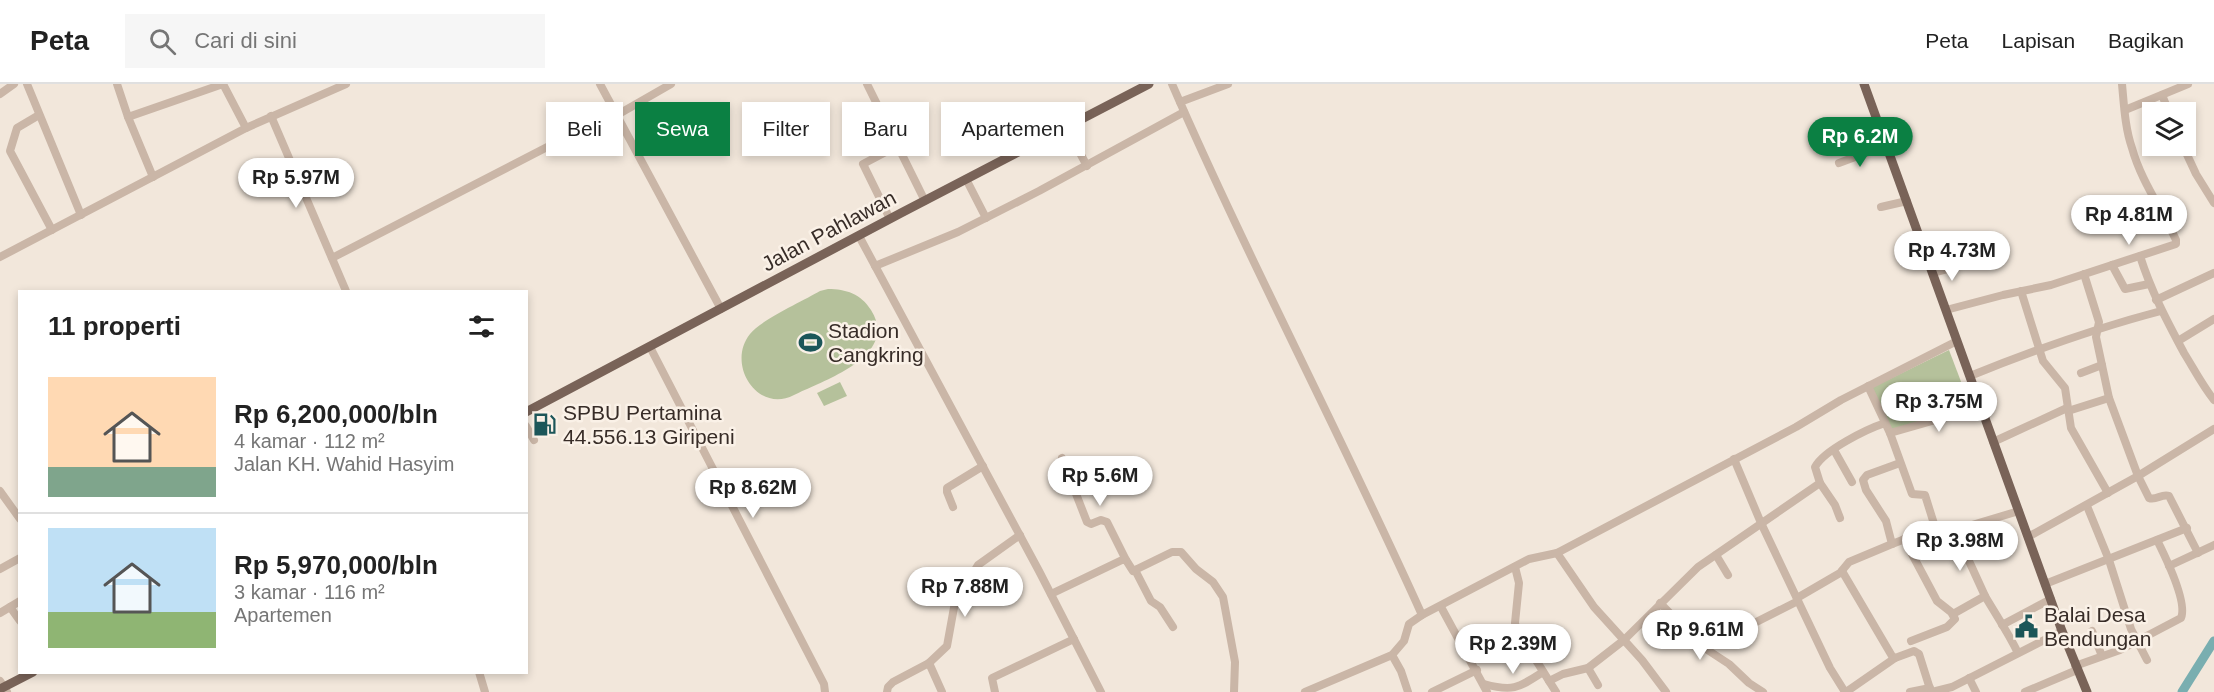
<!DOCTYPE html>
<html lang="id">
<meta charset="utf-8">
<style>
:root{--surface:#fff;--page:#f6f6f6;--text:#222;--muted:#767676;--line:#e0e0e0;--accent:#0b8043}
body{margin:0;font-family:Arial,sans-serif;background:var(--page);color:var(--text);height:100vh;display:flex;flex-direction:column;font-size:22px;white-space:nowrap}
*{box-sizing:border-box;margin:0}
p{font-size:20px;color:var(--muted)}
.icon{flex:none;width:33px;height:33px;fill:none;stroke:currentColor;stroke-width:2;stroke-linecap:round;stroke-linejoin:round}
.map{position:relative;flex:1;overflow:hidden}
.panel{position:absolute;left:18px;top:206px;width:510px;height:384px;display:flex;flex-direction:column;background:var(--surface);border-radius:0px;box-shadow:0 3px 9px #0003}
.panel>*{flex:none}
.hud{position:absolute;left:546px;top:18px;width:570px;height:54px;display:flex;gap:12px}
.buttons{position:absolute;left:2142px;top:18px;display:grid;gap:12px}
.buttons a{display:grid;place-items:center;width:54px;height:54px;border-radius:0px;background:var(--surface);box-shadow:0 3px 9px #0003;font-size:30px}
.price{position:absolute;translate:-50% -51px;padding:0 14px;border-radius:21px;background:#fff;color:#222;font-size:20px;line-height:39px;filter:drop-shadow(0 2px 3px #0008)}
.price::after{content:'';position:absolute;left:50%;top:36px;width:18px;height:14px;margin-left:-9px;background:inherit;clip-path:polygon(0 0,100% 0,50% 100%)}
.price.active{background:var(--accent);color:#fff}
ul{padding:0;list-style:none}
li{display:flex;align-items:center;gap:18px;height:150px;padding:0 30px}
li+li{border-top:2px solid var(--line)}
li span{display:grid;place-items:center;flex:none;width:168px;height:120px;border-radius:0px;color:#555}
li>.icon{margin-inline-start:auto}
span .icon{width:72px;height:72px;fill:#fffc;stroke-width:1}
li b{font-size:26px}
h2{display:flex;justify-content:space-between;align-items:center;height:72px;padding:0 30px;font-size:26px}
.chip{padding:0 21px;border-radius:0px;background:var(--surface);box-shadow:0 3px 9px #0003;font-size:21px;line-height:54px}
.chip.active{background:var(--accent);color:#fff}
header{display:flex;align-items:center;gap:36px;box-sizing:border-box;height:84px;padding:0 30px;background:var(--surface);border-bottom:2px solid var(--line)}
header strong{font-size:28px}
nav{display:flex;gap:33px;margin-inline-start:auto;font-size:21px}
.search{width:420px;height:54px;background:var(--page);display:flex;align-items:center;gap:15px;box-sizing:border-box;padding:0 21px;border-radius:0px;color:var(--muted);font-size:22px}
.map>svg:first-child{display:block}
.park{fill:#b5c19b}
.lines{fill:none;stroke-linecap:round;stroke-linejoin:round}
.river{stroke:#79aeb0;stroke-width:9}
.minor{stroke:#cab6a7;stroke-width:8}
.major{stroke:#796358;stroke-width:9}
.labels{text-anchor:middle;stroke-width:5;stroke-linejoin:round;paint-order:stroke}
.street-label{font-size:21px;fill:#372c27;stroke:#faf1e7}
.poi-label{font-size:21px;fill:#372c27;stroke:#faf1e7;text-anchor:start}
</style>
<header>
<strong>Peta</strong>
<div class="search"><svg class="icon" aria-label="search" viewBox="0 0 24 24"><circle cx="10" cy="10" r="6"/><path d="M15 15l6 6"/></svg>Cari di sini</div>
<nav><a>Peta</a><a>Lapisan</a><a>Bagikan</a></nav>
</header>
<div class="map">
<svg width="2214" height="608" viewBox="0 0 2214 608">
<rect width="100%" height="100%" fill="#f2e7db"/>
<g class="park">
<path d="M828,205C846,205 861,210 871,226C900,272 824,296 794,311C757,330 726,280 750,250C761,236 803,217 820,207Z"/>
<polygon points="1949,266 1971,324 1889,348 1869,305"/>
<polygon points="840,298 847,312 824,322 817,309"/>
</g>
<g class="lines">
<polyline class="river" points="2182,608 2214,557"/>
<g class="minor">
<polyline points="27,0 81,131"/>
<polyline points="117,0 128,33 223,0"/>
<polyline points="223,0 246,44"/>
<polyline points="600,0 721,225"/>
<polyline points="867,0 925,117"/>
<path d="M1172,0C1250,179 1342,353 1422,531"/>
<polyline points="0,10 14,0"/>
<polyline points="2162,11 2169,28"/>
<polyline points="1180,18 1228,0"/>
<polyline points="2125,26 2188,0"/>
<polyline points="39,31 17,44 10,67 52,146"/>
<polyline points="617,31 671,0"/>
<polyline points="271,32 346,207"/>
<polyline points="128,33 153,93"/>
<polyline points="1066,43 1087,82"/>
<polyline points="1866,48 1873,66"/>
<polyline points="1829,62 1880,42"/>
<polyline points="2183,62 2196,90 2214,119"/>
<polyline points="1839,79 1887,61"/>
<polyline points="966,95 986,134"/>
<polyline points="1881,123 1907,117"/>
<polyline points="890,135 863,80 897,62"/>
<polyline points="859,152 1039,487 1101,608"/>
<path d="M2140,172C2151,207 2167,237 2184,269C2194,285 2202,301 2214,316"/>
<polyline points="0,173 246,44 346,0"/>
<polyline points="332,174 615,28"/>
<polyline points="2112,181 2125,205 2149,200"/>
<polyline points="875,182 958,148 1039,107 1184,28"/>
<polyline points="1933,189 1963,181"/>
<path d="M2084,190L2099,238L2096,253L2109,314L2138,392L2149,414C2156,417 2162,409 2169,412L2198,469"/>
<polyline points="2021,207 2043,277 2065,304 2071,344 2108,409"/>
<polyline points="2156,216 2214,189"/>
<path d="M1946,226L2003,211L2051,201L2176,160V156C2162,125 2141,97 2132,64C2125,44 2124,21 2122,0"/>
<polyline points="2178,257 2214,235"/>
<polyline points="650,263 824,600 825,608"/>
<polyline points="2081,289 2102,281"/>
<path d="M1970,292C2032,267 2096,244 2161,227"/>
<polyline points="1868,302 1890,349 1912,410 1925,411 1935,443"/>
<polyline points="2068,327 2109,314"/>
<polyline points="526,342 534,356"/>
<polyline points="1890,349 1981,323"/>
<polyline points="1993,358 2067,324"/>
<polyline points="1834,366 1852,398"/>
<polyline points="1062,374 1087,438 1091,440 1101,436 1107,438 1126,476"/>
<polyline points="1734,375 1761,439 1830,584 1845,608"/>
<polyline points="1820,399 1835,421 1840,434"/>
<polyline points="0,407 20,435"/>
<polyline points="2087,422 2109,476 2131,545 2147,576"/>
<polyline points="953,423 947,408 947,404 983,382"/>
<polyline points="1953,442 1985,512 1953,530"/>
<polyline points="2028,453 2138,392 2214,345"/>
<polyline points="1904,455 1937,517 1951,528 1955,535 1947,543 1911,557"/>
<polyline points="1892,460 1886,437 1866,406 1863,396 1867,391 1900,379"/>
<polyline points="1557,469 1594,523 1642,576 1666,608"/>
<polyline points="1716,471 1728,491"/>
<polyline points="2169,482 2214,461"/>
<polyline points="1515,483 1519,499 1515,539 1517,546 1556,608"/>
<polyline points="0,485 20,474"/>
<polyline points="1135,486 1151,517 1160,523 1173,543"/>
<polyline points="1842,487 1892,572 1895,574 1914,567 1919,570 1931,608"/>
<polyline points="2045,500 2187,444"/>
<polyline points="1051,510 1122,476 1126,476 1133,487 1172,468 1181,468 1196,485 1213,498 1223,513 1235,578 1234,608"/>
<path d="M1985,512C1996,531 2008,548 2018,569"/>
<polyline points="1797,514 1840,489 1849,478 1892,460 1939,442 1972,441 2019,427"/>
<polyline points="1660,519 1703,563 1729,580 1749,599 1763,608"/>
<polyline points="10,523 20,537"/>
<polyline points="1441,523 1487,608"/>
<polyline points="0,529 20,517"/>
<polyline points="2002,541 2051,515"/>
<polyline points="2092,547 2102,572"/>
<polyline points="1705,564 1798,517"/>
<polyline points="1392,571 1401,587 1408,608"/>
<path d="M2075,582L2120,566L2181,534C2188,518 2165,472 2157,456"/>
<polyline points="1588,584 1598,601"/>
<polyline points="479,588 485,608"/>
<polyline points="1969,594 1976,608"/>
<polyline points="0,597 7,608"/>
<path d="M1549,597L1563,590L1588,584L1624,556L1698,483L1820,399L1815,383C1824,366 1867,345 1885,339"/>
<path d="M1484,600C1513,608 1518,604 1543,588"/>
<polyline points="887,608 888,603 893,598 929,579"/>
<polyline points="942,608 929,579 947,562 955,518 978,481 1020,451"/>
<polyline points="995,608 992,594 1074,555"/>
<polyline points="1305,608 1392,571 1404,557 1409,540 1422,531 1529,475 1557,469 1796,343 1841,316 1957,257"/>
<polyline points="1432,608 1477,586"/>
<polyline points="1846,608 1895,574"/>
<polyline points="1910,608 1930,604"/>
<polyline points="1932,608 1952,603 2062,547"/>
<polyline points="2025,608 2077,586"/>
</g>
<g class="major">
<polyline points="1864,0 2062,547 2087,608"/>
<polyline points="526,328 901,129 1149,0"/>
<polyline points="0,605 33,588"/>
</g>
</g>
<defs>
<symbol id="stadium-bare" viewBox="-9 -9 18 18"><path d="M0-5a6.5 5 0 1 0 0 10a6.5 5 0 1 0 0-10ZM-3.5-1.8h7v3.6h-7Z" fill="#1c5659" stroke="#faf1e7" stroke-width="2.5" paint-order="stroke"/></symbol>
<symbol id="fuel-bare" viewBox="-9 -9 18 18"><path d="M-5.5-6h7V0h2V4h1.3V-2.5L3-4.5l.8-.8L6-3V5H2.5V1h-1V6h-7ZM-4.2-4.7v3.2H.2V-4.7Z" fill="#1c5659" stroke="#faf1e7" stroke-width="2.5" paint-order="stroke"/></symbol>
<symbol id="civic-bare" viewBox="-9 -9 18 18"><path d="M-.6-6.5H3V-4.5H.6V-3L4-1V1h2V6H-6V1h2V-1L-.6-3ZM-1.2 2.5V6h2.4V2.5Z" fill="#1c5659" stroke="#faf1e7" stroke-width="2.5" paint-order="stroke"/></symbol>
</defs>
<g fill-rule="evenodd">
<use href="#stadium-bare" x="794" y="242" width="33" height="33"/>
<use href="#fuel-bare" x="528" y="324" width="33" height="33"/>
<use href="#civic-bare" x="2010" y="526" width="33" height="33"/>
</g>
<g class="labels">
<g class="street-label">
<text transform="translate(829 147) rotate(-28)" y="7">Jalan Pahlawan</text>
</g>
<g class="poi-label">
<text x="828" y="254">Stadion<tspan x="828" dy="24">Cangkring</tspan></text>
<text x="563" y="336">SPBU Pertamina<tspan x="563" dy="24">44.556.13 Giripeni</tspan></text>
<text x="2044" y="538">Balai Desa<tspan x="2044" dy="24">Bendungan</tspan></text>
</g>
</g>
</svg>
<div class="buttons">
<a><svg class="icon" aria-label="layers" viewBox="0 0 24 24"><path d="M12 4l9 5-9 5-9-5zM3 14l9 5 9-5"/></svg></a>
</div>
<b class="price active" style="left:1860px;top:84px">Rp 6.2M</b>
<b class="price" style="left:296px;top:125px">Rp 5.97M</b>
<b class="price" style="left:2129px;top:162px">Rp 4.81M</b>
<b class="price" style="left:1952px;top:198px">Rp 4.73M</b>
<b class="price" style="left:1939px;top:349px">Rp 3.75M</b>
<b class="price" style="left:1100px;top:423px">Rp 5.6M</b>
<b class="price" style="left:753px;top:435px">Rp 8.62M</b>
<b class="price" style="left:1960px;top:488px">Rp 3.98M</b>
<b class="price" style="left:965px;top:534px">Rp 7.88M</b>
<b class="price" style="left:1700px;top:577px">Rp 9.61M</b>
<b class="price" style="left:1513px;top:591px">Rp 2.39M</b>
<div class="hud">
<a class="chip">Beli</a>
<a class="chip active">Sewa</a>
<a class="chip">Filter</a>
<a class="chip">Baru</a>
<a class="chip">Apartemen</a>
</div>
<section class="panel">
<h2>11 properti<svg class="icon" aria-label="filters" viewBox="0 0 24 24"><path d="M4 7h16M4 17h16"/><circle cx="9" cy="7" r="2"/><circle cx="15" cy="17" r="2"/></svg></h2>
<ul>
<li><span style="background:linear-gradient(#ffd9b3 75%,#7fa58c 0)"><svg class="icon" aria-label="home" viewBox="0 0 24 24"><path d="M3 11l9-7 9 7M6 9v11h12V9"/></svg></span><div><b>Rp 6,200,000/bln</b><p>4 kamar · 112 m²</p><p>Jalan KH. Wahid Hasyim</p></div></li>
<li><span style="background:linear-gradient(#bfe0f5 70%,#8fb573 0)"><svg class="icon" aria-label="home" viewBox="0 0 24 24"><path d="M3 11l9-7 9 7M6 9v11h12V9"/></svg></span><div><b>Rp 5,970,000/bln</b><p>3 kamar · 116 m²</p><p>Apartemen</p></div></li>
</ul>
</section>
</div>
